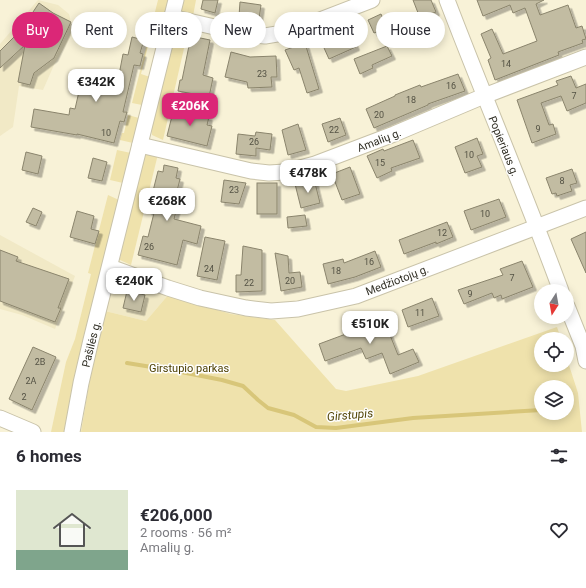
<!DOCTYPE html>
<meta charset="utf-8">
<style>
:root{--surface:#fff;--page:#f7f7f7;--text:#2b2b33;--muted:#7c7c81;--line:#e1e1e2;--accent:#db2777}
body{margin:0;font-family:Roboto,sans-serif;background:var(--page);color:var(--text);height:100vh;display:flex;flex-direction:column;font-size:15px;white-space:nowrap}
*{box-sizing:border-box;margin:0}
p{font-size:13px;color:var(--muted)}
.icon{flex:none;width:22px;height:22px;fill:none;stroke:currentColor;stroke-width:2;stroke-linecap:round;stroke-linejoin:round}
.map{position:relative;height:432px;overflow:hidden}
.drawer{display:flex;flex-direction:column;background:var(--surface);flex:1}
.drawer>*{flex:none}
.guide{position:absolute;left:12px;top:12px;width:562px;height:36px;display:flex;gap:8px}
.needle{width:26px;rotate:191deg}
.buttons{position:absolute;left:534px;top:284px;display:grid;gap:8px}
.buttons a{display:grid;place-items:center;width:40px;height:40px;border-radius:50%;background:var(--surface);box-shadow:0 2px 10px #0003;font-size:20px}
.price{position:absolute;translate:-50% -34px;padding:0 9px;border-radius:8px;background:#fff;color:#222;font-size:13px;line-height:26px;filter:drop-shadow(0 1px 2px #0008)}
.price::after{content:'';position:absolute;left:50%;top:24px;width:12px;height:9px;margin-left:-6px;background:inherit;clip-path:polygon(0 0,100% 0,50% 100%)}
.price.current{background:var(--accent);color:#fff}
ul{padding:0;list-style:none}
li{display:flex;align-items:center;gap:12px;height:100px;padding:0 16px}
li+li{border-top:1px solid var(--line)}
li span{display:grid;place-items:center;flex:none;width:112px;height:80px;border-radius:0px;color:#555}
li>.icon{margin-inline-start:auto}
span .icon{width:48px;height:48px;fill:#fffc;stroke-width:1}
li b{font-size:17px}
h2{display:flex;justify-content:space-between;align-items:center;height:48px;padding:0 16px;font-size:17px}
.chip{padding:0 14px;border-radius:18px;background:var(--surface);box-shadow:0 2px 10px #0003;font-size:14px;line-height:36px}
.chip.current{background:var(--accent);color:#fff}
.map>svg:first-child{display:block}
.built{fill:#f1e9c6}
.green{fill:#efe2ac;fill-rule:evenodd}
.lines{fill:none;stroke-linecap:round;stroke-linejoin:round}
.stream{stroke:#d8c679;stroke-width:4}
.building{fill:#c2bca2;stroke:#8a846c;filter:url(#shadow)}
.minor-casing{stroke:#c9c3a9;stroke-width:17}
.minor{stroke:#fff;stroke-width:15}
.labels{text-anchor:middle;stroke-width:3;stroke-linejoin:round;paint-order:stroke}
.number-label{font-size:9px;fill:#545244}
.street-label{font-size:11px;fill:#302e24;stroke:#fefefe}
.park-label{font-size:11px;fill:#4c3f00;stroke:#fefefe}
.water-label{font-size:12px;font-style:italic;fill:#544708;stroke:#fefefe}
</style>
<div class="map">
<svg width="586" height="432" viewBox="0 0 586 432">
<defs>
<filter id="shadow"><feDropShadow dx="3.5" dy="3.5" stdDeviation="0" flood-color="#0004"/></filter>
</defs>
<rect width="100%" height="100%" fill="#f8f2d7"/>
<g class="built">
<polygon points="38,0 58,5 69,14 73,32 54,65 43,90 19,86 13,127 0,136 0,44"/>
<polygon points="0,235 75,276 55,329 22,315 0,309"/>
<polygon points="114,274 169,294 146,321 105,311"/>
</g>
<g class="green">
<polygon points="158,0 169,0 163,25 154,23 141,74 150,77 142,105 132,103"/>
<polygon points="182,0 196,0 193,16 183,13 181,10"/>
<polygon points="178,29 188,31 163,140 152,135 151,127 176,30"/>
<polygon points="128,115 139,118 133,143 120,140 122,133 124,133"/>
<polygon points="117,150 131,153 123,183 110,180"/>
<polygon points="146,154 158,154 131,265 120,260 120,258 144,157"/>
<polygon points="108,195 119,200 79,360 64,432 51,432 66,362 75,339 91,274 88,273"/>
<path d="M169,294L187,301L231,314L275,320L336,389L346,391L418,376L557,327L561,339H541V365H567V359L578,393L582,432H81L90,378L105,311L146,321ZM541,387H567V413H541Z"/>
</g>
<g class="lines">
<polyline class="stream" points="127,363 176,371 222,380 243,386 258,400 268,408 294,415 316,427 336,428 413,418 541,410"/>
</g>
<g class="building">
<polygon points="203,0 218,0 215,13 201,9"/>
<polygon points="413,0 431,0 436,12 420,18"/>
<polygon points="477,0 544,0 536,4 540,15 568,5 576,28 582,26 586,39 582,40 583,43 558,52 559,55 495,80 488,60 491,58 481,34 492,29 503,54 537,41 525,8 513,13 510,5 483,16"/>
<polygon points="240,2 261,5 259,19 239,16"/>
<polygon points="39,3 53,13 71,22 54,58 34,73 30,85 18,82 25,45 0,68 0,51 21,30"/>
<polygon points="381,14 387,28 374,33 368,20"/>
<polygon points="348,28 356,47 329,59 320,39"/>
<polygon points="191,36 210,40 203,75 213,78 209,97 178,91 180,80 182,80"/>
<polygon points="132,37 144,40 140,53 143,54 140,66 134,65 123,112 127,112 124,122 120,121 114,143 77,134 77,135 31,127 34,109 69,115 70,108 75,109 83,74 112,80 113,78 118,80 123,54 128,55"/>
<polygon points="305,43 319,89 307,93 299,68 294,70 285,50"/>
<polygon points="387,46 392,56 372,65 373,68 360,74 354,59"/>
<polygon points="231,52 250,57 276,56 277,77 271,77 272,87 248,88 247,82 225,77"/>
<polygon points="458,74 465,91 428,104 428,105 374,128 366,109 395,96 395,95 420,85 421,87"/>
<polygon points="571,76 576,88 586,84 586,103 567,111 561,96 541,103 549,125 553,124 556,134 532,143 517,100 558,85 556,81"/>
<polygon points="174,108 209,117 207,125 212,126 207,146 167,136"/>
<polygon points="340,118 346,135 328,142 322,124"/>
<polygon points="298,124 306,150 288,155 282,130"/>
<polygon points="256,132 272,134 270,150 256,148 256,156 236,154 238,134 255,136"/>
<polygon points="477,138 483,154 477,156 482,167 465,173 455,147"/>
<polygon points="413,140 420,158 391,168 392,171 377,178 367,156 383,149 384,151"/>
<polygon points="26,152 42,156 38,174 22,170"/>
<polygon points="93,158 107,162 102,181 88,178"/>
<polygon points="164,165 178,168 176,178 180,179 174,203 178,204 174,219 201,226 197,244 183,240 177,265 138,255 143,236 148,237 154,213 148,211 158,171 163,172"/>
<polygon points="350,167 360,194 342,200 332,174"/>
<polygon points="572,169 577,183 570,185 572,191 557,196 556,193 552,194 546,178"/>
<polygon points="314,179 320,203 301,208 295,184"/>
<polygon points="224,180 246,183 239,204 221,202"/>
<rect x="257" y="183" width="20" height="31"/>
<polygon points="499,199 506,217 471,230 464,211"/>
<polygon points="33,208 42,212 36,226 26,222"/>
<polygon points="77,211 94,216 91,229 99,231 95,244 70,237"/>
<polygon points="305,215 307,226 288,228 287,217"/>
<polygon points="447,222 453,237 436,244 436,242 404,254 399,240"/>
<polygon points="586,232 586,273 571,239"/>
<polygon points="205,237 225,241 217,280 197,276"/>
<polygon points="243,246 262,250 262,291 236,292 236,275 241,275"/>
<polygon points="0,250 18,257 16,261 69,279 58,308 61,308 55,322 0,301"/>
<polygon points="375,251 381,267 355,277 328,284 323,264 343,259 344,263"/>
<polygon points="275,253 288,256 289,273 300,272 302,287 281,291"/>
<polygon points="522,261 533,287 502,299 501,295 494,298 492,293 464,304 458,290 503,275 500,269"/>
<polygon points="127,291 145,295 141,312 123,308"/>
<polygon points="432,298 439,316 408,327 402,310"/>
<polygon points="382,315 398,355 413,349 419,362 390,374 382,353 366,359 361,348 325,361 319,344 354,331 353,327"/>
<polygon points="33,347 56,357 32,410 9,399"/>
</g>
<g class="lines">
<defs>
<g id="minor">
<path d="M447,0C484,97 525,193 561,291"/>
<polyline points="171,17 245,34 265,36 289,32 372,0"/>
<polyline points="140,145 251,171 269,173 285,172 315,164 394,134 484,96 586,57"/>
<polyline points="110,267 168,288 200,298 246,308 271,311 298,309 356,296 586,208"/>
<polyline points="567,306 583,346 586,361"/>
<polyline points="0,418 33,432"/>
<polyline points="72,432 81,383 91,340 176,0"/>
</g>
</defs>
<use href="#minor" class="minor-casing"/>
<use href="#minor" class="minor"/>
</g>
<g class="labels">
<g class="number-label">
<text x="506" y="67">14</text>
<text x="262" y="77">23</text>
<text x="451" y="89">16</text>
<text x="574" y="99">7</text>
<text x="411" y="103">18</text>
<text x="379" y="118">20</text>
<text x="538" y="132">9</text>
<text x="334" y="133">22</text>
<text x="106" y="136">10</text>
<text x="254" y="145">26</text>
<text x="469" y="158">10</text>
<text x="380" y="166">15</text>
<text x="562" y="184">8</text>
<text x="234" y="193">23</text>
<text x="485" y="217">10</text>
<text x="442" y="236">12</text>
<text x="149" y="250">26</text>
<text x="369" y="265">16</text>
<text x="209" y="272">24</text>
<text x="336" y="274">18</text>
<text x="512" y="281">7</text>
<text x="290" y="284">20</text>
<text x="249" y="286">22</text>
<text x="470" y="297">9</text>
<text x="420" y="316">11</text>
<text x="40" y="365">2B</text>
<text x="31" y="384">2A</text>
<text x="24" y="400">2</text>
</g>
<g class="street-label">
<text transform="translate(379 140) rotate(-21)" y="4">Amalių g.</text>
<text transform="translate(504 146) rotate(68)" y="4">Popieriaus g.</text>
<text transform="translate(397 280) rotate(-21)" y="4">Medžiotojų g.</text>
<text transform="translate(91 344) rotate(-76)" y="4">Pašilės g.</text>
</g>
<g class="park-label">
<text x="189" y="372">Girstupio parkas</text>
</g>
<g class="water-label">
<text transform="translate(350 415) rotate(-5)" y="4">Girstupis</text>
</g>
</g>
</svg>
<div class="buttons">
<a><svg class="needle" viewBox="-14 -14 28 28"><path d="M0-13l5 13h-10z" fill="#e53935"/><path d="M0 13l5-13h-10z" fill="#7c7c81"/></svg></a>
<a><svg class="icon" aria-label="locate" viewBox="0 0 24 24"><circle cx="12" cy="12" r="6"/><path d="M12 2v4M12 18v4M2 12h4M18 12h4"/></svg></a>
<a><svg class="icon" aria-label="layers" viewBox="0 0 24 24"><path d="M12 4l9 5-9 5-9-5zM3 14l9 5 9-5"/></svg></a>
</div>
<b class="price" style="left:96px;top:103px">€342K</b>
<b class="price current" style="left:190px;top:127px">€206K</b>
<b class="price" style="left:308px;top:194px">€478K</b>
<b class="price" style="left:167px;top:222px">€268K</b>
<b class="price" style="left:134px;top:302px">€240K</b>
<b class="price" style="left:370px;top:345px">€510K</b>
<div class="guide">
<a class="chip current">Buy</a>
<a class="chip">Rent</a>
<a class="chip">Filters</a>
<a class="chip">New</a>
<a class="chip">Apartment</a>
<a class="chip">House</a>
</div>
</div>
<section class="drawer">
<h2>6 homes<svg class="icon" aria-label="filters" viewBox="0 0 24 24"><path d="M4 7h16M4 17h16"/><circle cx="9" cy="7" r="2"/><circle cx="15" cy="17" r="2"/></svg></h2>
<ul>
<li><span style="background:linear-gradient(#dfe7d0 75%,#7fa58c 0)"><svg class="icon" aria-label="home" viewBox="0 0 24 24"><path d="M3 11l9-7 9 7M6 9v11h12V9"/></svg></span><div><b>€206,000</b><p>2 rooms · 56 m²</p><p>Amalių g.</p></div><svg class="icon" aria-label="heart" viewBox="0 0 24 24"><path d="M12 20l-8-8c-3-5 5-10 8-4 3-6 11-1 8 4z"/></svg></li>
</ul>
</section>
